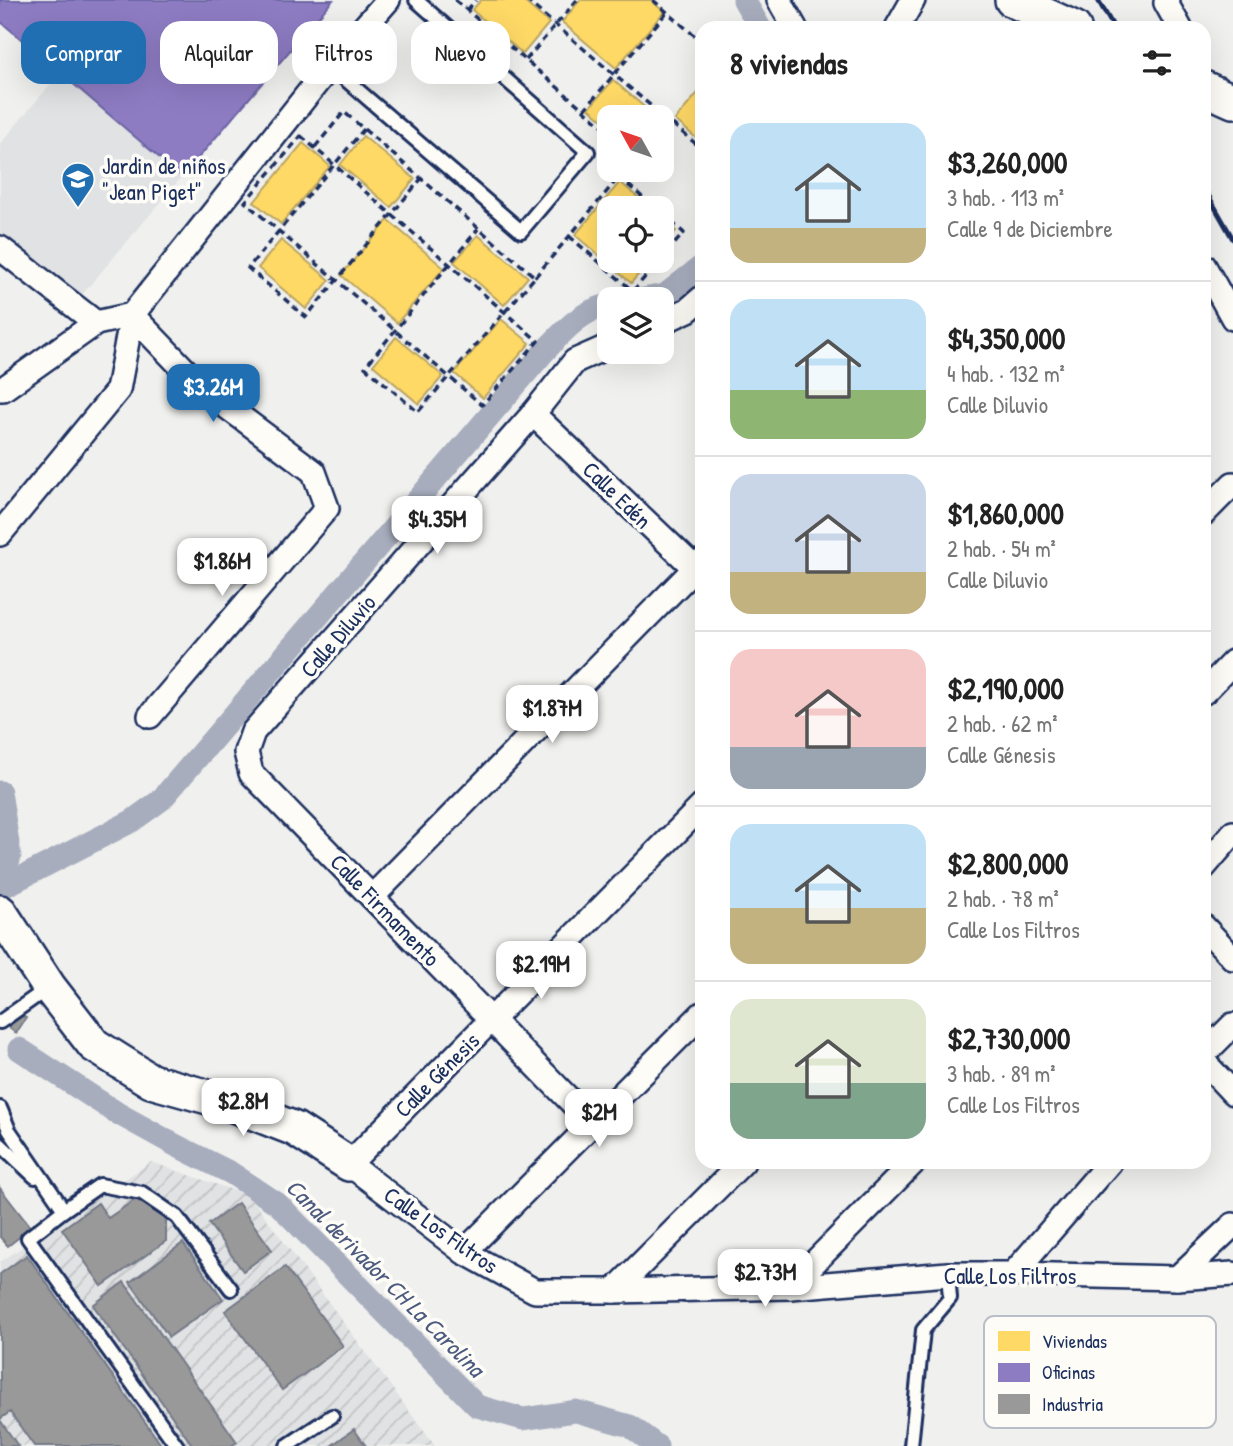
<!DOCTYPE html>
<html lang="es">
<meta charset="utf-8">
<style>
:root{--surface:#fff;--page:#f6f6f6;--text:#222;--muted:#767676;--line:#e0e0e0;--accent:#1f6fb2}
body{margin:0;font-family:"Patrick Hand",sans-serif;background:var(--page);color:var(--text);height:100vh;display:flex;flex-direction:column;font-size:26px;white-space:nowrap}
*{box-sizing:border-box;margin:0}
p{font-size:23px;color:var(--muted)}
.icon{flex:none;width:38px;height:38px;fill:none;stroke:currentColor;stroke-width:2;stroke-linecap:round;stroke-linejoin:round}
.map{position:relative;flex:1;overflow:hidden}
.panel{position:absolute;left:695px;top:21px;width:516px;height:1148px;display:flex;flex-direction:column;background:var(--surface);border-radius:21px;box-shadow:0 7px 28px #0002}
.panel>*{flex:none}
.banner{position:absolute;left:21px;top:21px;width:569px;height:63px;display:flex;gap:14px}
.needle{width:46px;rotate:310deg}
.buttons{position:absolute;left:597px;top:105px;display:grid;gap:14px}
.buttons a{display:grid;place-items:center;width:77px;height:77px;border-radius:14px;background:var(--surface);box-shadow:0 7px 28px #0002;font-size:35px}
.price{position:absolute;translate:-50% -60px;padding:0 16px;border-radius:14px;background:#fff;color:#222;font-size:23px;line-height:46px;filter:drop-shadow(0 2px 4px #0008)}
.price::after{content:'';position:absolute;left:50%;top:42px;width:21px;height:16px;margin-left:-10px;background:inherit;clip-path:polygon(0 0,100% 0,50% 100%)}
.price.selected{background:var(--accent);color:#fff}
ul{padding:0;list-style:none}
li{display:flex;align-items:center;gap:21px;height:175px;padding:0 35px}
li+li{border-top:2px solid var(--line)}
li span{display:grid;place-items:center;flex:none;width:196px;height:140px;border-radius:21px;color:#555}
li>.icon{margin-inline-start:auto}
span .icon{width:84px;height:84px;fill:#fffc;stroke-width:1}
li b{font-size:30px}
h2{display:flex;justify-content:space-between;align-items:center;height:84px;padding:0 35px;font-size:30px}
.chip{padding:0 24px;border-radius:21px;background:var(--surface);box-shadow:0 7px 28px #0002;font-size:24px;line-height:63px}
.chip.selected{background:var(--accent);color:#fff}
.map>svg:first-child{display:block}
.built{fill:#e0e2e3}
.industrial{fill:url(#industrial-furrows)}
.homes{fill:#ffd966;stroke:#bba664;stroke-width:2}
.offices{fill:#8e7cc3;stroke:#6c65a5;stroke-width:2}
.industry{fill:#999;stroke:#737987;stroke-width:2}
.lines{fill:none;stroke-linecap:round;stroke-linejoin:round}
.canal{stroke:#a7adbd;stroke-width:23}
.lane-casing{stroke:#1b2f5e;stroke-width:18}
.street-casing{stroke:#1b2f5e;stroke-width:28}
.secondary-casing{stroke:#1b2f5e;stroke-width:38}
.path{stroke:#1b2f5e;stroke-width:3.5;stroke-dasharray:7 5;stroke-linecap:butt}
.lane{stroke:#fdfcf7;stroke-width:12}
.street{stroke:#fdfcf7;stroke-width:23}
.secondary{stroke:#fdfcf7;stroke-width:33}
.rail{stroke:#1b2f5e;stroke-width:5}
.labels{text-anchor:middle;stroke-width:7;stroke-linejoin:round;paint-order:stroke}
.poi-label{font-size:23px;fill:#1b2f5e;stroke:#fdfcf7;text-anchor:start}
.street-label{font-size:23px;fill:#1b2f5e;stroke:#fdfcf7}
.water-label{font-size:24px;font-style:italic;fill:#4c5b7f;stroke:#fdfcf7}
.key{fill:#fdfcf7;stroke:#b9bec9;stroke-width:2}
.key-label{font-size:19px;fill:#1b2f5e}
</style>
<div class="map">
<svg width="1233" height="1446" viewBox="0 0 1233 1446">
<defs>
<pattern id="industrial-furrows" width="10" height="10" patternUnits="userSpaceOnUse" patternTransform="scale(1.75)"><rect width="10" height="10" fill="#e0e2e3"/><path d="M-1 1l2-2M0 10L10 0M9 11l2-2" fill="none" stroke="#c0c2c5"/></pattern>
</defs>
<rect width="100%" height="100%" fill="#f0f0ee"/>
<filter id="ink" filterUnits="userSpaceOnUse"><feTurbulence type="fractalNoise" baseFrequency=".0143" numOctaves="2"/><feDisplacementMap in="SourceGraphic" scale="14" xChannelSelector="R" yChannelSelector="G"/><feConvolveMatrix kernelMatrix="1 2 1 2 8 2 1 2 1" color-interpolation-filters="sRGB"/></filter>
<g filter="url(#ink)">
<polygon class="built" points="60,73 182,177 74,304 0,241 0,144"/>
<polygon class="industrial" points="151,1162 250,1196 435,1446 0,1446 0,1262"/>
<g class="homes">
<polygon points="481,0 522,0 549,23 523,54 472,10"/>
<polygon points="580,0 651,0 664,12 616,68 562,22"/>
<polygon points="613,80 656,117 609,117 609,125 589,108"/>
<polygon points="702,88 702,143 675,120"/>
<polygon points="363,136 415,179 391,207 340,165"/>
<polygon points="303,143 330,166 281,224 254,202"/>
<polygon points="620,182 650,208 609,208 609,261 650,261 631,283 575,235"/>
<polygon points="662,218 676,231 662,248"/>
<polygon points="388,220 444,268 397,323 341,275"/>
<polygon points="478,235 528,277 504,305 454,262"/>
<polygon points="281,240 330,280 306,309 258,268"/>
<polygon points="501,319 530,343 483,398 454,373"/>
<polygon points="396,337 443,376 419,404 373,365"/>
</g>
<polygon class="offices" points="0,0 333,0 182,177 0,21"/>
<g class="industry">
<polygon points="18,1013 26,1018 16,1033 9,1028"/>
<polygon points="0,1188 31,1228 8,1246 0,1237"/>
<polygon points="136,1199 166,1219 166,1241 102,1286 62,1229 98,1203 108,1218"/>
<polygon points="238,1203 272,1250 243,1271 209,1224"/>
<polygon points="183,1243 223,1299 169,1337 130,1282"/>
<polygon points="27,1255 162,1446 34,1446 10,1412 0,1419 0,1274"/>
<polygon points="285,1267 343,1346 282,1390 225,1311"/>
<polygon points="124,1282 237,1442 231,1446 193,1446 93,1305"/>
<polygon points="0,1420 18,1446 0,1446"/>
<polygon points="354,1429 366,1446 331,1446"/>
</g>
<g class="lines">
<g class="canal">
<polyline points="744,0 760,28"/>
<polyline points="643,299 665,295 702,266"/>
<polyline points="0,792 10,856 2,886"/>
<path d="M1,888L132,821L161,800L544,352C562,333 581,310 609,305"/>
<polyline points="19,1049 117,1113 175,1145 231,1173 278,1204 477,1406 523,1419 576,1411 630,1426 657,1446"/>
</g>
<defs>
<g id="lane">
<polyline points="330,66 521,231 588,152 416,0"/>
<polyline points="0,1022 48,988"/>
<polyline points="0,1108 9,1130 64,1210 28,1238 177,1446"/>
<polyline points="0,1144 35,1177"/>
<polyline points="64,1210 100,1185 142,1193 177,1217 231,1289"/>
<polyline points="287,1446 332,1416"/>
<polyline points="911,1446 923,1330 950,1298 948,1274"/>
</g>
<g id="street">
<polyline points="779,0 795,28"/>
<polyline points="1168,0 1166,3 1180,28"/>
<polyline points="897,28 913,0"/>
<polyline points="0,248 96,323"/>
<polyline points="1204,266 1233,318"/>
<polyline points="132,315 205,391 242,418 314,472 327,508 150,716"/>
<polyline points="662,322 688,310 702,298"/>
<polyline points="0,389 3,389 96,323 132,315"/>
<polyline points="533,414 702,575"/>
<polyline points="1204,513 1233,484"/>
<polyline points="0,534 118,390 132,315 330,66 388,0"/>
<polyline points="1204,692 1233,662"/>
<polyline points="702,806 349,1164 464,1252 535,1291 614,1291 790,1287 948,1274 1013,1274 1177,1278 1233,1274"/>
<polyline points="1204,867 1233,833"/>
<polyline points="372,897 702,561"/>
<polyline points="1204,927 1233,958"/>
<polyline points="1204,1054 1233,1025"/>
<polyline points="1204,1062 1233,1093"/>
<polyline points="593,1124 251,773 246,752 253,732 533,414 575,361 609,346"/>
<polyline points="464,1252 702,1014"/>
<polyline points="1013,1274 1110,1162"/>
<polyline points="1177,1278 1233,1225"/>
<polyline points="790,1287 914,1162"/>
<polyline points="614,1291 743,1162"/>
</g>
<g id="secondary">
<polyline points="1012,0 1074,28"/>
<polyline points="1204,88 1233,101"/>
<polyline points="0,912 49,987 94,1045 151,1081 226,1102 295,1129 349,1164"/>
</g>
</defs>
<use href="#lane" class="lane-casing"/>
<use href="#street" class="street-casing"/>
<use href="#secondary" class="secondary-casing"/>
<g class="path">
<polyline points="455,0 609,131"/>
<polyline points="526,0 702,149"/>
<polyline points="653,0 702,42"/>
<polyline points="467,10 476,0"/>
<polyline points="526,60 577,0"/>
<polyline points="584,110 667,12"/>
<polyline points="364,129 248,268 306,317 421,179"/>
<polygon points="301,136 538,341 482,405 245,202"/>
<path d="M315,147L344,112C408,167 471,222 535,277L418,412L365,367L478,229"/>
<polyline points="619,177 655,208"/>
<polyline points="662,214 684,233 662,258"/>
<polyline points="569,236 633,291 659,261"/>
<polyline points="535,277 625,170"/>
</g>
<use href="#lane" class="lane"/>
<use href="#street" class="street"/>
<use href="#secondary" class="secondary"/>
<g class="rail">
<polyline points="1098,0 1114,28"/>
<polyline points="1204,188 1233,239"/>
</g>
</g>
</g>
<defs>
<symbol id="school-pin" viewBox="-11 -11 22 30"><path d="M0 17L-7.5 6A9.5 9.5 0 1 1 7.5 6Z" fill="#1f6fb2" stroke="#fdfcf7"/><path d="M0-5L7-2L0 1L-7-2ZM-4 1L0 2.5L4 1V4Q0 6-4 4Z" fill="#fff"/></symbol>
</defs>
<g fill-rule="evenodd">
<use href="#school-pin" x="59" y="160" width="38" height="52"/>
</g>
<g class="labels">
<g class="poi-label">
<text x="102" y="174">Jardin de niños<tspan x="102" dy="26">"Jean Piget"</tspan></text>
</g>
<g class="street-label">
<text transform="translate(617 495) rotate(44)" y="8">Calle Edén</text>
<text transform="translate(338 636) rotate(-49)" y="8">Calle Diluvio</text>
<text transform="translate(385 910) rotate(46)" y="8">Calle Firmamento</text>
<text transform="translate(437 1075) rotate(-45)" y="8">Calle Génesis</text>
<text transform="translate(441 1230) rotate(35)" y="8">Calle Los Filtros</text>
<text x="1010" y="1284">Calle Los Filtros</text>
</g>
<g class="water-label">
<text transform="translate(385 1278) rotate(45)" y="8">Canal derivador CH La Carolina</text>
</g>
</g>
<rect x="984" y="1316" width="232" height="112" rx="10" class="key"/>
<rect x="998" y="1331" width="32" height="20" fill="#ffd966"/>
<rect x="998" y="1363" width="32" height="19" fill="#8e7cc3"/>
<rect x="998" y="1394" width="32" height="20" fill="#999"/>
<g class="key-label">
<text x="1042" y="1348">Viviendas</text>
<text x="1042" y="1379">Oficinas</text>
<text x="1042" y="1411">Industria</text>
</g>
</svg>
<div class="buttons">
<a><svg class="needle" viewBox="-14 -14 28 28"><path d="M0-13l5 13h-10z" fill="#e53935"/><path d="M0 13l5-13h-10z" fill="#767676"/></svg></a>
<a><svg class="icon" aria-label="locate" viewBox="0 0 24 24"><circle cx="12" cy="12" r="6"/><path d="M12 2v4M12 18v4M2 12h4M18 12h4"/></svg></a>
<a><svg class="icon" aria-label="layers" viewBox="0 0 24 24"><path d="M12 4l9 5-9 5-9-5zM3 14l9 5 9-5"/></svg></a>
</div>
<b class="price selected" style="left:213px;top:424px">$3.26M</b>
<b class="price" style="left:437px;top:556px">$4.35M</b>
<b class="price" style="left:222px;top:598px">$1.86M</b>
<b class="price" style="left:552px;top:745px">$1.87M</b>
<b class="price" style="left:541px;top:1001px">$2.19M</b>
<b class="price" style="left:243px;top:1138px">$2.8M</b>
<b class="price" style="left:599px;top:1149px">$2M</b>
<b class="price" style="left:765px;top:1309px">$2.73M</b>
<div class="banner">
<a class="chip selected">Comprar</a>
<a class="chip">Alquilar</a>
<a class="chip">Filtros</a>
<a class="chip">Nuevo</a>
</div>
<section class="panel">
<h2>8 viviendas<svg class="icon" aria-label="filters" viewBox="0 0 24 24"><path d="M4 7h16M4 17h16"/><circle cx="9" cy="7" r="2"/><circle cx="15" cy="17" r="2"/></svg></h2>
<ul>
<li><span style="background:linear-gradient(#bfe0f5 75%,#c2b280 0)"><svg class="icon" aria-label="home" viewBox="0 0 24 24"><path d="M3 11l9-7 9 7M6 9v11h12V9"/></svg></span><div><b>$3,260,000</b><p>3 hab. · 113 m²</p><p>Calle 9 de Diciembre</p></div></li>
<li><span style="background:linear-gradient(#bfe0f5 65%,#8fb573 0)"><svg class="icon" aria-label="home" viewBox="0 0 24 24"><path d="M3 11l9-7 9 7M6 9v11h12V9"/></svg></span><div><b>$4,350,000</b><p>4 hab. · 132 m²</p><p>Calle Diluvio</p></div></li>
<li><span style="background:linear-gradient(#c9d6e8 70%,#c2b280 0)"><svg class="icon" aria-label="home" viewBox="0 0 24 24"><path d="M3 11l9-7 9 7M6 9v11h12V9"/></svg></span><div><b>$1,860,000</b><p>2 hab. · 54 m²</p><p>Calle Diluvio</p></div></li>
<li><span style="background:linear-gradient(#f6c9c9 70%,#9aa5b1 0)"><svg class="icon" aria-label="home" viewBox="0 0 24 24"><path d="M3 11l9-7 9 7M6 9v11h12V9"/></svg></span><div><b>$2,190,000</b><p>2 hab. · 62 m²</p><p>Calle Génesis</p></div></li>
<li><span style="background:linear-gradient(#bfe0f5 60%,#c2b280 0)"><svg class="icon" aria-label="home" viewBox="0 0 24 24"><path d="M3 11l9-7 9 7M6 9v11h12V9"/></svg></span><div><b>$2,800,000</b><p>2 hab. · 78 m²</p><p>Calle Los Filtros</p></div></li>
<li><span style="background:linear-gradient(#dfe7d0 60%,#7fa58c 0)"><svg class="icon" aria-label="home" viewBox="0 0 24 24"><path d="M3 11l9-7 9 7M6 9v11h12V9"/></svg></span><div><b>$2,730,000</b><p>3 hab. · 89 m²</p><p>Calle Los Filtros</p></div></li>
</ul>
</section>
</div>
